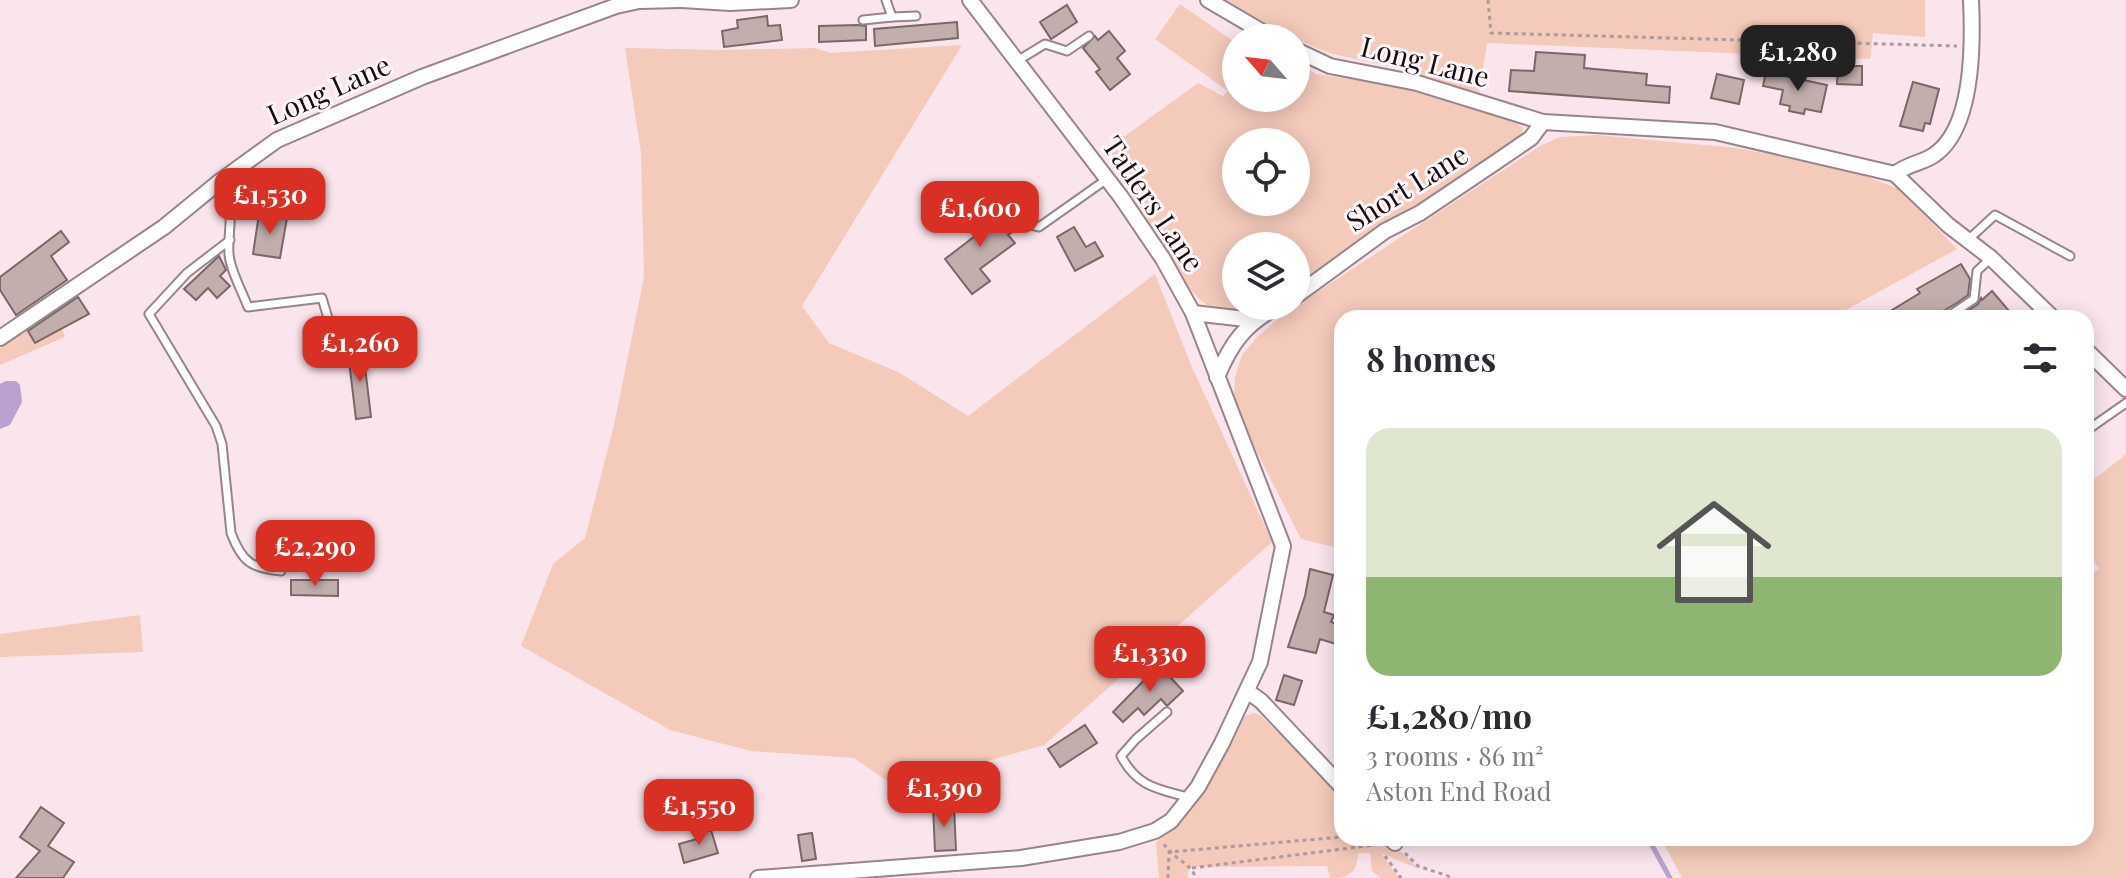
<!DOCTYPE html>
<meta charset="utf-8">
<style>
:root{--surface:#fff;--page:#f2f2f3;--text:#2b2b33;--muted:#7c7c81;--accent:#d93025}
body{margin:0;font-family:"Playfair Display",serif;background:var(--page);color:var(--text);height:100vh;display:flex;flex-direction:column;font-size:30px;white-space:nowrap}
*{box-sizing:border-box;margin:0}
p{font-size:26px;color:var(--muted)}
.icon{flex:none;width:44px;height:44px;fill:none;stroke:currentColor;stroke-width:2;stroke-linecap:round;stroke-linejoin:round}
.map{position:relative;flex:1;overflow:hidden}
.details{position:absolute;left:1334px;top:310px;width:760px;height:536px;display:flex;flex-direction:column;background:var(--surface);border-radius:24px;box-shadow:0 4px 20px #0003}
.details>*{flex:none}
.needle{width:52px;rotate:298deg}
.controls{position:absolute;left:1222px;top:24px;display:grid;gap:16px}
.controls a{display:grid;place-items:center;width:88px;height:88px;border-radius:50%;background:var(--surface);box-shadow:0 4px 20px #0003;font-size:40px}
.price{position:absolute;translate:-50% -68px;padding:0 18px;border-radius:16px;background:var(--accent);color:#fff;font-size:26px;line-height:52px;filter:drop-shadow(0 2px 4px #0008)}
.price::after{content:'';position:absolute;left:50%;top:48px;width:24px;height:18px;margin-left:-12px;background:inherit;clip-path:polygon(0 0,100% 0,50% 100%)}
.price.on{background:#222;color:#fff}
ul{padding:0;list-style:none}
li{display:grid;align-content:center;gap:16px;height:424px;padding:0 32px}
li span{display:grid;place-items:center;height:248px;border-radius:24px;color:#555}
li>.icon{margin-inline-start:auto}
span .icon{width:144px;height:144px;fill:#fffc;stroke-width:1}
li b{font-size:34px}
h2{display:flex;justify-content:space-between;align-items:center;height:96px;padding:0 32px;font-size:34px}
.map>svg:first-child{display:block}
.green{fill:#f4caba;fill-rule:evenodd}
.water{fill:#b9a2d1}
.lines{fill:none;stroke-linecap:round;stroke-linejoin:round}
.stream{stroke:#b9a2d1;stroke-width:5}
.building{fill:#c2aead;stroke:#7a6767;stroke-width:2}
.service-casing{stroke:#97858b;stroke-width:11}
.minor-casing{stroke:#97858b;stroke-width:18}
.path{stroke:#ab9aa0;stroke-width:3;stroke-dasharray:4 4;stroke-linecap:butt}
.service{stroke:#fff;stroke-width:7}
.minor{stroke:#fff;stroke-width:14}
.labels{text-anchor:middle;stroke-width:6;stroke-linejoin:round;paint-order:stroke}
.street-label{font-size:28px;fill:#150e11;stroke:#fff6f9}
</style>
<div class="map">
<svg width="2126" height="878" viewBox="0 0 2126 878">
<rect width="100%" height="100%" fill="#fae5ec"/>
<g class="green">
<polygon points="1226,0 1925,0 1925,37 1873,33 1870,59 1487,43 1479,96 1401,69 1329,53 1288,36"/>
<path d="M1180,4L1236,43V78L1233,83L1236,80V98H1296V62L1316,74L1413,88L1516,123L1523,128L1522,134L1418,205L1364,238L1296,290V246H1236V306H1261C1247,310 1233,315 1218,311C1182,301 1127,184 1107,149L1198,83L1223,96L1228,91L1155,39ZM1236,142H1296V202H1236Z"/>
<polygon points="962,45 802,306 829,343 900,373 968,416 1155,274 1191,365 1272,542 1044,745 995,759 890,783 854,758 751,751 670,730 521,646 553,564 585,538 614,425 644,277 641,153 625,48 724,50 815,48 830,53"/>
<polygon points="1596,135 1737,148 1852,171 1899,189 1957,249 1831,318 1342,318 1342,549 1301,539 1241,420 1234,395 1235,377 1242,355 1257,337 1285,313 1540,146 1560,137"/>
<polygon points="56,311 65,337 0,365 0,348"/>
<polygon points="2126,454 2126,878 1682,878 1661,838 2086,838 2086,579 2099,569 2086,548 2086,486"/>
<polygon points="140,615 143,652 0,657 0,634"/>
<path d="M1254,713L1261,716L1342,794V838H1387L1419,869L1381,853L1399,878H1381L1372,871L1370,853H1358C1357,873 1350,878 1330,878L1327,866L1189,867L1188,878H1159L1156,842C1199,815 1221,760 1245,716Z"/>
</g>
<polygon class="water" points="6,381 16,381 20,385 22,402 10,425 0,429 0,384"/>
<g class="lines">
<polyline class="stream" points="1648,838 1670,878"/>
</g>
<g class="building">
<polygon points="1067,5 1077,22 1051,39 1040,22"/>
<polygon points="767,16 768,26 780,25 782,40 724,47 722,31 738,28 737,20"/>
<polygon points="957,22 958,38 875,46 874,29"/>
<polygon points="858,25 866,26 866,40 819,42 819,26"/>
<polygon points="1109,31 1125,51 1117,58 1130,74 1110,90 1096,72 1100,69 1083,48 1095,36 1098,40"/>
<polygon points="1536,52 1585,55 1584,68 1647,74 1646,85 1670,87 1669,103 1509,91 1511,70 1534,71"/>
<polygon points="1838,66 1862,66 1862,85 1837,84"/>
<polygon points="1766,72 1827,85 1821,112 1805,109 1804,114 1789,111 1790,106 1780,104 1783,90 1763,86"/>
<polygon points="1717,74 1744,80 1739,104 1711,98"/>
<polygon points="1913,82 1939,89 1930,124 1925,123 1923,131 1900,126"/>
<polygon points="947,197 958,212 941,225 930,210"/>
<polygon points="974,211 978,216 984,211 993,223 1001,217 1009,222 1015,230 1008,235 1015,243 980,269 990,281 972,294 945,259 975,236 963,219"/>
<polygon points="259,214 287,218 280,258 253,254"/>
<polygon points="1074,227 1086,247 1095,242 1103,256 1075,271 1057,237"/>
<polygon points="61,231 69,242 51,256 67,280 16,315 0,290 0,277"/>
<polygon points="219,256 226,270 220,276 230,286 217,298 208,288 196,300 184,289"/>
<polygon points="1961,264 1970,279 1968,295 1957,303 1931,318 1879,318 1920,293 1917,289"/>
<polygon points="1992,291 2015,318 1971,318 1966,312 1978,304 1981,298 1982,300"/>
<polygon points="78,297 89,314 35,343 28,331"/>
<polygon points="363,350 371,417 356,419 348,352"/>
<polygon points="1310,569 1333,575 1324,612 1334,615 1331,622 1342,626 1342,646 1320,639 1316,653 1288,647 1305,596"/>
<polygon points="291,580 338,580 338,596 291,595"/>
<polygon points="1159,665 1183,691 1167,706 1161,699 1144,715 1138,708 1123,722 1113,712"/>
<polygon points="1284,675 1302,681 1294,705 1276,700"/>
<polygon points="1085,725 1097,743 1060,767 1048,749"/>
<polygon points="41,807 64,823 48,846 74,862 63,878 16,878 40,851 20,837"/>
<polygon points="933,807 954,807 956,850 935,851"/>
<polygon points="711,830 718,853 684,863 679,844 697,839 696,835"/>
<polygon points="812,833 816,859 802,861 798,835"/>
</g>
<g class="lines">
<defs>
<g id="service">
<polyline points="886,0 892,17 916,16"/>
<polyline points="863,20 892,17"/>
<polyline points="1017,61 1045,44 1067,51 1089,36"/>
<path d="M219,182C238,204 227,228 229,254C230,270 242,291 248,307L322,298L333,335"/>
<path d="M971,197C997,201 1014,223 1039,227L1107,179"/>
<path d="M230,240L187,273L149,314L216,426L222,444L231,533C242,562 251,568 281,571"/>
<polyline points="1968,240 1995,215 2070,256"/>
<polyline points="1946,318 1974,299 1977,271 1991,258"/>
<polyline points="2086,431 2126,403"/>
<path d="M1167,712L1136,739L1121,756C1138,788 1159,789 1191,798"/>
</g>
<g id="minor">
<polyline points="682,0 730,3 791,0"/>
<polyline points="1208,0 1273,38"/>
<polyline points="1296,50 1330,66 1417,83 1543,122 1715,132 1895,174"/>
<polyline points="1895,174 1948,225 1991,258 2053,318"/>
<path d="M1895,174C1909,163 1923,163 1934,155C1974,128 1973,42 1971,0"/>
<polyline points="1296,296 1385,231 1420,213 1496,162 1531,138 1543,122"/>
<polyline points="1193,313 1254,320"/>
<polyline points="0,338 164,227 219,182 277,140 422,77 616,6 639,1 680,0"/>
<polyline points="2086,350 2126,389"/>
<path d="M1217,377C1232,341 1245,325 1278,306"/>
<polyline points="1247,691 1261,701 1342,787"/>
<polyline points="1390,838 1395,843"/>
<polyline points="758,878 1021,858 1119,842 1155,831 1171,821 1198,787 1222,743 1260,662 1283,546 1193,313 1163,259 1121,197 970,0"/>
</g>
</defs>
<use href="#service" class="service-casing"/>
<use href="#minor" class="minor-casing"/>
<g class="path">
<polyline points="1488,0 1491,33 1957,46"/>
<polyline points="1364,838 1374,843"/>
<path d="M1164,844C1173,859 1190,862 1196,878"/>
<polyline points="1405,853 1418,866 1454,878"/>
<polyline points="1385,856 1401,878"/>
<polyline points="1192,868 1375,845"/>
<polyline points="1168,878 1169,852 1342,837"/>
</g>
<use href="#service" class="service"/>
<use href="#minor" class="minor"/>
</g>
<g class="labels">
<g class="street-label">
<text transform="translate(1425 62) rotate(14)" y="10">Long Lane</text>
<text transform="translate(329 90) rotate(-24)" y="10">Long Lane</text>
<text transform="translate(1407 188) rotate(-32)" y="10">Short Lane</text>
<text transform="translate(1153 204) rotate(56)" y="10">Tatlers Lane</text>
</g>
</g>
</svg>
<div class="controls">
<a><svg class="needle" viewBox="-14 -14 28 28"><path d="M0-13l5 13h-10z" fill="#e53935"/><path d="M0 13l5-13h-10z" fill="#7c7c81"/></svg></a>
<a><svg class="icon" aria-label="locate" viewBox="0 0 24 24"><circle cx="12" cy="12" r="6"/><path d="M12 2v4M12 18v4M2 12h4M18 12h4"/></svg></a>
<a><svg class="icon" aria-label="layers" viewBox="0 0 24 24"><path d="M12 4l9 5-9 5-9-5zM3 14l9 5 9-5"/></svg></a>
</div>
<b class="price on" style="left:1798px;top:93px">£1,280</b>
<b class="price" style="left:270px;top:236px">£1,530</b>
<b class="price" style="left:980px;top:249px">£1,600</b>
<b class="price" style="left:360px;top:384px">£1,260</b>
<b class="price" style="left:315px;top:588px">£2,290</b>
<b class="price" style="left:1150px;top:694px">£1,330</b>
<b class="price" style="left:944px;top:829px">£1,390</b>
<b class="price" style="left:699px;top:847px">£1,550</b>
<section class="details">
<h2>8 homes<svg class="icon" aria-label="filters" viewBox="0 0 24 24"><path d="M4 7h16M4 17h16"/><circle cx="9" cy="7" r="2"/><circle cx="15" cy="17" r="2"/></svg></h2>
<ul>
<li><span style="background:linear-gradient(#dfe7d0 60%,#8fb573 0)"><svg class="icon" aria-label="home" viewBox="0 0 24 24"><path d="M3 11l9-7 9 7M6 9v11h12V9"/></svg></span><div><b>£1,280/mo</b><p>3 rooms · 86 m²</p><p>Aston End Road</p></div></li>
</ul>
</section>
</div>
